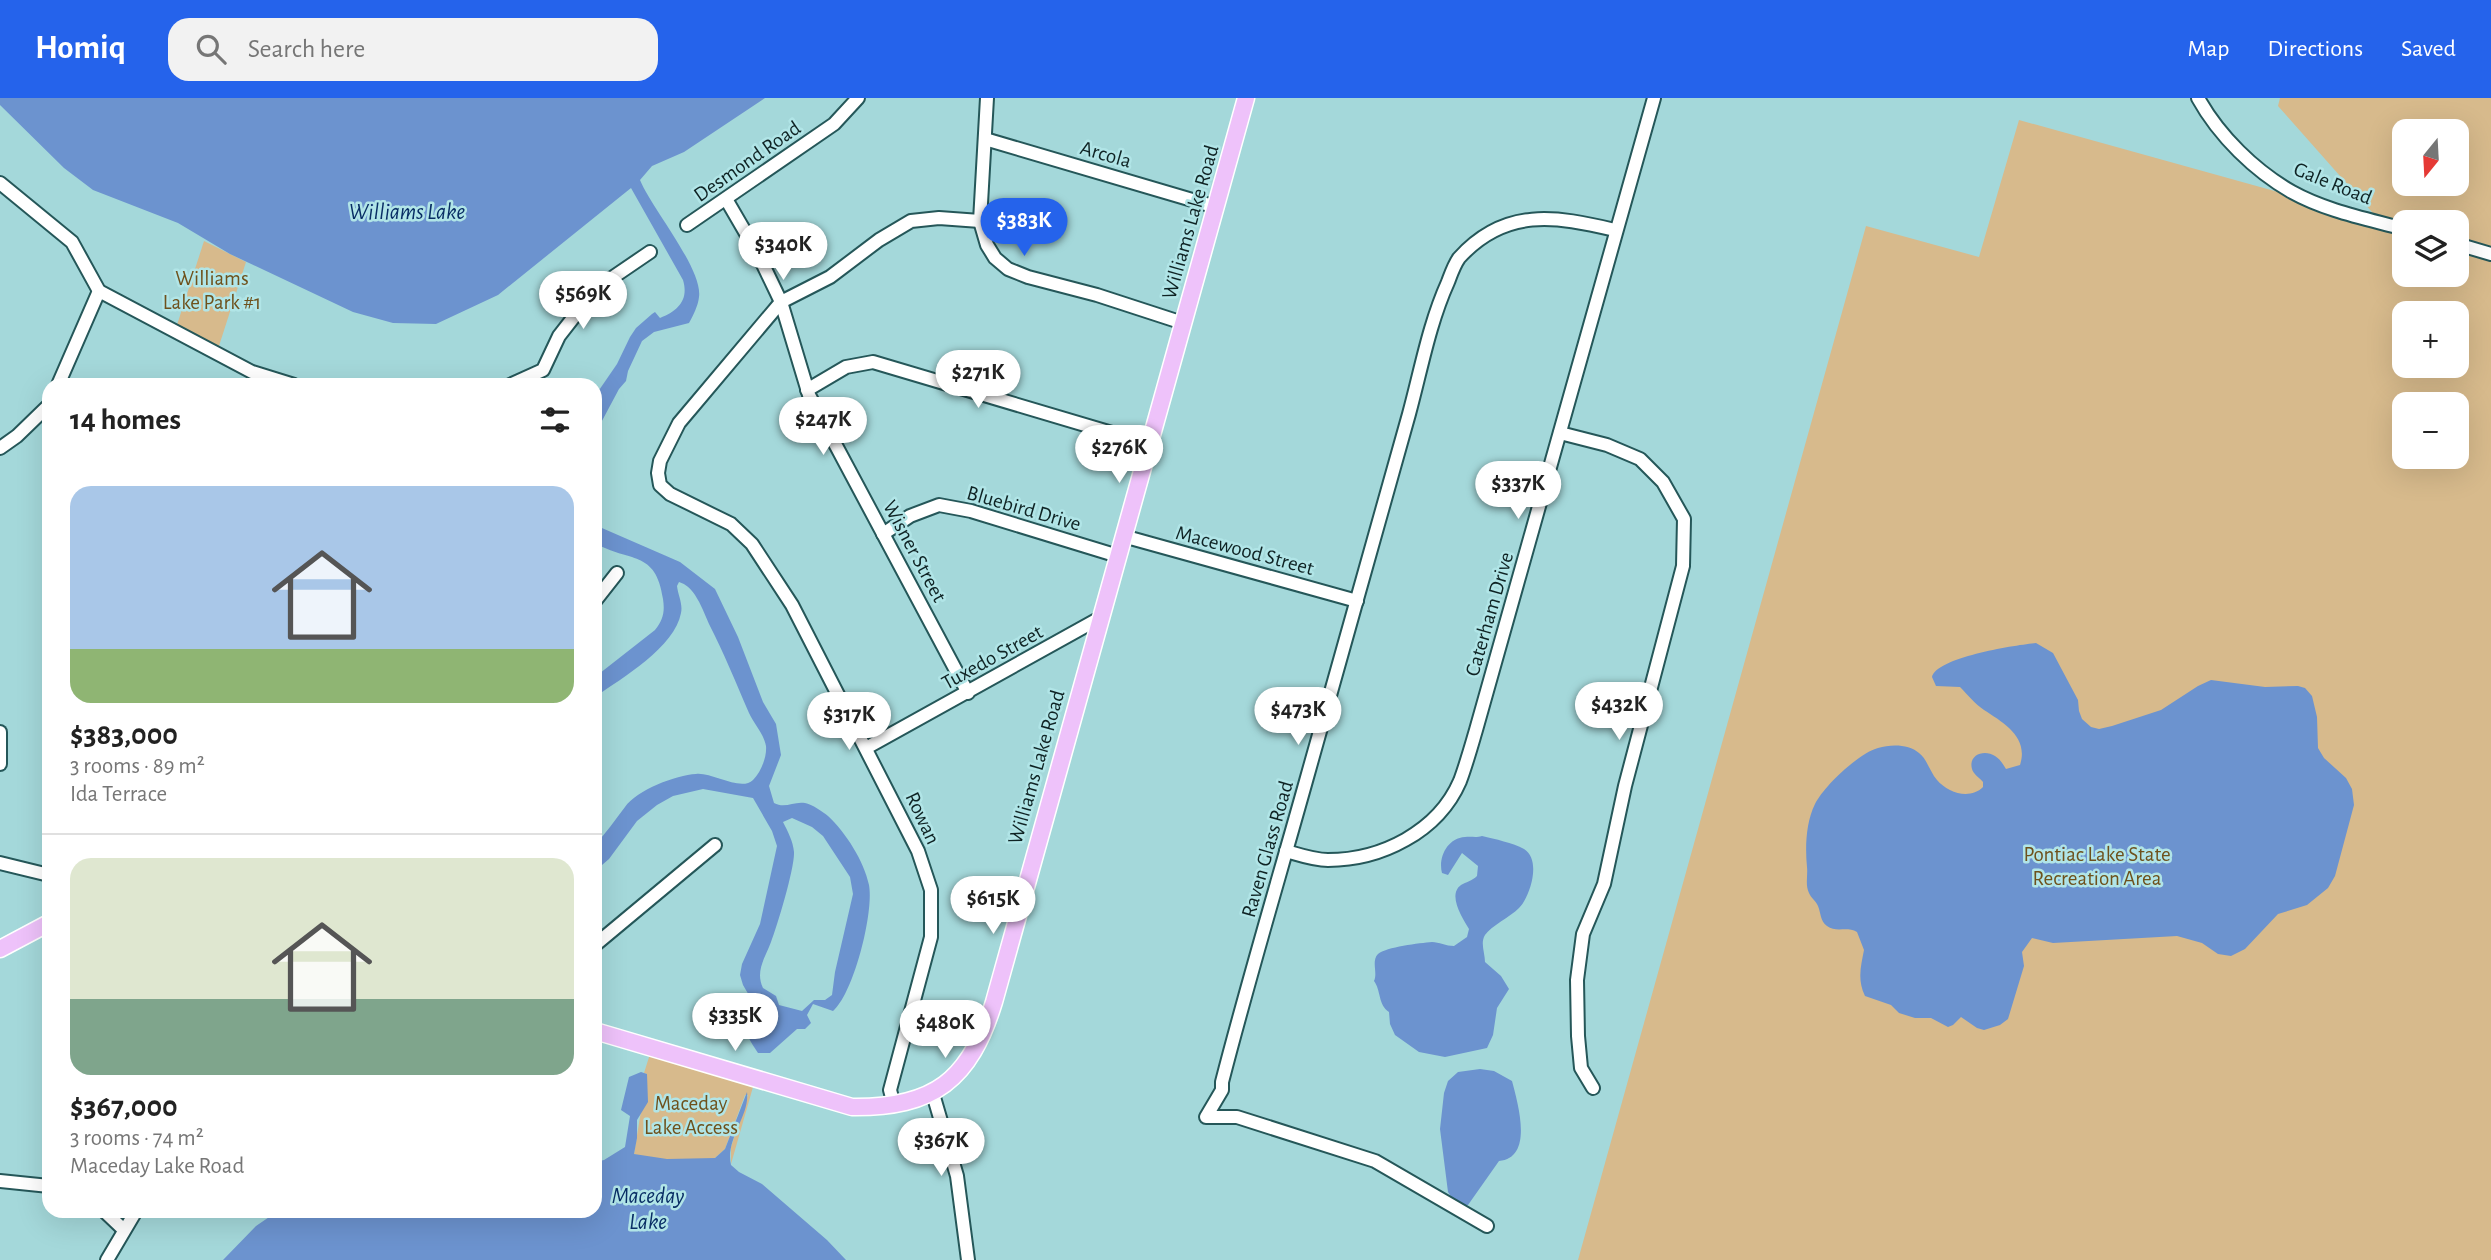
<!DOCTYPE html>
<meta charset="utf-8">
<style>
:root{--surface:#fff;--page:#f2f2f2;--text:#222;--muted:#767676;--line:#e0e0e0;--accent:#2563eb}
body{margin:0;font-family:"Alegreya Sans",sans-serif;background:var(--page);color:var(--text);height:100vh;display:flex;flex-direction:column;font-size:26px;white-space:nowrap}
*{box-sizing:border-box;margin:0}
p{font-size:23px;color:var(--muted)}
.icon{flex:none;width:38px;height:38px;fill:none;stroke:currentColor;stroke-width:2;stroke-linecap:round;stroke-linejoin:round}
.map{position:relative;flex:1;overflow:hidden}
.side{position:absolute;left:42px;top:280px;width:560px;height:840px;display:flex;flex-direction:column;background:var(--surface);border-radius:21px;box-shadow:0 7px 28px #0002}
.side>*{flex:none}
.needle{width:46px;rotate:198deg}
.fabs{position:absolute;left:2392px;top:21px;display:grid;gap:14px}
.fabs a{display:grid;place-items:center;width:77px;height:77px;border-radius:14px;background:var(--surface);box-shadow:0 7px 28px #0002;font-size:35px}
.price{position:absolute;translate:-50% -60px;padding:0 16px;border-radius:24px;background:#fff;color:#222;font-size:23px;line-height:46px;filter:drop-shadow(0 2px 4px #0008)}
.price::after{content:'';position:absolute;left:50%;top:42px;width:21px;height:16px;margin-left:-10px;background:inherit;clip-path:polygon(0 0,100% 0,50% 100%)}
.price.on{background:var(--accent);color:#fff}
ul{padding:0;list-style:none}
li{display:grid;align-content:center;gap:14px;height:371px;padding:0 28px}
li+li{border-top:2px solid var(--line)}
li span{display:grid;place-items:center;height:217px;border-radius:21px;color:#555}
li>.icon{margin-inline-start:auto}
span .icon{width:126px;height:126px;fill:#fffc;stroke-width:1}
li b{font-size:30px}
h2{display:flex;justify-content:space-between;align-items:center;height:84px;padding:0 28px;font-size:30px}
header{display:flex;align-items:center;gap:42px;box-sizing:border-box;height:98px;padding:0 35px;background:var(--accent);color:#fff}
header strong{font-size:33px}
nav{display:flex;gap:38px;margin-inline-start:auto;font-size:24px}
.search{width:490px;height:63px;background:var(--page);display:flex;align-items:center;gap:18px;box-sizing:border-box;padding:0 24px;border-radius:21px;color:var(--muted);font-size:26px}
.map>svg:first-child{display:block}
.green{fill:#d7ba8c;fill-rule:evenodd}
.water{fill:#6c93cf;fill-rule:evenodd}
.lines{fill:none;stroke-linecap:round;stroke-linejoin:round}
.minor-casing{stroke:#255759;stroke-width:16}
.major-casing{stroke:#fff;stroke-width:19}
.minor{stroke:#fff;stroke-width:12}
.major{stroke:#eec2fa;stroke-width:16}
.labels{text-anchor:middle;stroke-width:5;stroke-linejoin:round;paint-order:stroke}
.street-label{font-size:21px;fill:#0f2324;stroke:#b1e5e7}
.park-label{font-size:21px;fill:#6e511c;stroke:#b1e5e7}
.water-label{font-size:23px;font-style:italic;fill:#092e65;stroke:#b1e5e7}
</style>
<header>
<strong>Homiq</strong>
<div class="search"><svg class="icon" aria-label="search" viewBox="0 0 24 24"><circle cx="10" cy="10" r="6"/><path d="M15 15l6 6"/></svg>Search here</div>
<nav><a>Map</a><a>Directions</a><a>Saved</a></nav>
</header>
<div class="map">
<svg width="2491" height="1162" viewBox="0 0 2491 1162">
<rect width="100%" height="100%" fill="#a4d8da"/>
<g class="green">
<path d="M2280,0H2491V1162H1578L1866,128L1979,159L2019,22L2379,122L2278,8ZM2404,33H2457V86H2404ZM2404,124H2457V177H2404ZM2404,215H2457V268H2404ZM2404,306H2457V359H2404Z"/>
<polygon points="204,143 246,164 218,251 177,227"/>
<path d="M650,956L753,989L731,1066V1049L748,997H745L725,1051L715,1060C694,1065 654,1063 634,1056L647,976L644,975Z"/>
</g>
<g class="water">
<path d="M0,0H765L684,54L652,68L640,82C652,111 703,171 699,199C698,208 693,218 689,225L654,234L642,243L628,273L626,283L619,291L595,336V298L617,266L630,239L636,230L652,216L655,214L660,220C678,213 689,202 683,182L631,90L498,197L436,226L393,225L353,214L230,156L178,125L93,92L64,70L0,7Z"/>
<path d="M595,427L680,464L715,491L738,539L763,604L776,626L781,657L769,688L774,705C785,711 794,703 805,705C812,706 823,714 828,718C846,735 864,763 869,787C874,814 854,895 833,913L813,906L807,917L811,925L805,931H797L770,955H758C741,929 746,934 757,911L743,887L740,877L742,866L760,826L777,748L772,733L753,700L703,691L673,698L657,707L637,723L609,761L595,773V747C606,735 615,722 625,709C637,692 676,677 696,676C712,674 741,694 753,682C761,674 767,659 766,648C764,636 754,626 749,615C736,585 724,555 709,526C705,517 701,506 695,497C691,491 686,486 679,484L677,488C678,497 683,506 681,515C675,549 622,580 595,599V579L655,532C663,522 665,514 663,501C656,451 629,465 595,445ZM792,720L812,729L823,738L850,779L853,796L835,874L832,897L825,902H814L802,913L779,907L776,898L763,890C755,873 765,860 771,844C777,829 795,769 794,754C793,743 788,734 783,724Z"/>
<path d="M2036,545L2053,555L2078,602L2079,613L2082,621L2091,629L2099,631L2112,628L2161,612L2198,588L2211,582L2265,589L2298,588L2305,590L2312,598L2317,619L2318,650L2324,660L2346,680L2352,691L2354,707L2335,778L2328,790L2307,807L2278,816L2245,851L2231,858L2218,856L2202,845L2177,838L2053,845L2032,840L2022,854L2024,868L2008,921L2000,927L1984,932L1977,930L1961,919L1953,927L1948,929L1931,920H1915L1899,915L1891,907L1865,898C1857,881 1861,868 1864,852L1857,834C1847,828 1836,835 1827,828C1820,823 1821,815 1818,808C1816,803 1811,800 1809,795C1805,787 1808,777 1807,769C1805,749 1806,724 1815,706C1824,688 1859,655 1878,650C1891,646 1909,646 1919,655C1927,661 1930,674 1937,682C1948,695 1970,702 1983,689V684C1980,680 1973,676 1972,671C1968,656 1985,651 1995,658C2000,661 2003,666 2006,671L2020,667C2029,639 2004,625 1984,612C1975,606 1968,597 1960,589L1936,588L1932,579C1937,559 2016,547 2036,545Z"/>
<path d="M1482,738C1495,741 1513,745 1524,751C1542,762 1530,799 1519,810C1510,819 1491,828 1485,837C1480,845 1485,855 1485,864L1501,878L1509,891L1497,910L1493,937L1487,950L1445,959L1419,954L1395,937L1390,926L1389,914C1378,907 1381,892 1374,883C1378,875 1371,863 1378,856C1386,849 1420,845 1432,844C1439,844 1446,848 1454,848L1467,839L1469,831C1463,821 1447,797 1461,787C1466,784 1472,783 1477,778L1478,768L1462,755L1448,777L1442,775C1438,760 1447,740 1465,739C1472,738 1475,740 1482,738Z"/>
<path d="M1480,971L1494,973L1512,983C1518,1006 1534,1060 1499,1063L1468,1107L1457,1108L1448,1094L1440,1031L1444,995L1448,983L1458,974Z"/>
<path d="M641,974L647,976L648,1004L637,1022V1040L634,1056L667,1061L715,1060L725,1051L747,994C750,1018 725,1041 731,1067L739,1074L762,1086L827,1142L846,1162H223L256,1128L278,1113H595V1064L604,1062L625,1049L630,1018L621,1012L629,979Z"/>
</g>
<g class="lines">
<defs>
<g id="minor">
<polyline points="987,0 980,123 987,147 995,160 1008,171 1028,179 1097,197 1183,225"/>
<path d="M2198,0C2219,38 2255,73 2292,94C2326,113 2368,121 2404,131"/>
<polyline points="985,41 1216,109"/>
<polyline points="0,85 72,144 99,193 252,274 294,287"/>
<polyline points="726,101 758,156 781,204 809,297 968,595"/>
<polyline points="687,127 834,26 858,0"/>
<polyline points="2457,146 2491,156"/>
<polyline points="58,287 99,193"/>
<polyline points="510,287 543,272 559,238 591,197 606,184 650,154"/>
<polyline points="807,292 846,269 873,264 1149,346"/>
<polyline points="1560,335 1607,347 1640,361 1663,384 1684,421 1683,468 1625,688 1604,786 1583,836 1577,882 1578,938 1581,970 1593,990"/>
<polyline points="0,350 17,338 49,307"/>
<polyline points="883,436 910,418 939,407 971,413 1118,458"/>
<polyline points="1123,438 1357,503"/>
<polyline points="595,503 617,475"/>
<polyline points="0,634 0,666"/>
<polyline points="866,650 1100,520"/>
<path d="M1286,753C1300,757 1314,762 1328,762C1381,762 1438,734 1460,683C1466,667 1471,649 1476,632L1654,0"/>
<polyline points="0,765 49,777"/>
<polyline points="595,847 715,747"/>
<polyline points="933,996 957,1078 968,1162"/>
<polyline points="894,1007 890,992 931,839 931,792 918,753 792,507 752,446 731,426 670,396 660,387 658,375 660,363 679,325 781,204 830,179 879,142 911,123 939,120 980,123"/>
<polyline points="0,1083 49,1088"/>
<polyline points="104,1113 124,1132"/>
<path d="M1487,1128L1375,1063L1237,1019H1206L1222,992V984C1248,883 1278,783 1306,683C1341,561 1374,438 1409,316C1421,272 1429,226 1448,184C1451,176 1454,167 1459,160C1505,109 1556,118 1615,132"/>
<polyline points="107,1162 136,1113"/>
</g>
<g id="major">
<polyline points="0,851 49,825"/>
<path d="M595,933L852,1009C934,1010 970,982 994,904L1246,0"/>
</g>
</defs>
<use href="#minor" class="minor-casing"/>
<use href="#major" class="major-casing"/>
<use href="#minor" class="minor"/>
<use href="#major" class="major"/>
</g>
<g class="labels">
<g class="street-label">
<text transform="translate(1106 56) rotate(16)" y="7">Arcola</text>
<text transform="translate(747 63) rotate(-35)" y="7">Desmond Road</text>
<text transform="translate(2333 85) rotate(22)" y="7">Gale Road</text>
<text transform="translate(1190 124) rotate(-74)" y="7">Williams Lake Road</text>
<text transform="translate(1024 410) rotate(16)" y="7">Bluebird Drive</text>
<text transform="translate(1245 452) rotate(15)" y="7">Macewood Street</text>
<text transform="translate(915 453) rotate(62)" y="7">Wisner Street</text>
<text transform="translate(1489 516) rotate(-74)" y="7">Caterham Drive</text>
<text transform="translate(992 559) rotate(-29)" y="7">Tuxedo Street</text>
<text transform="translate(1036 669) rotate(-74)" y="7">Williams Lake Road</text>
<text transform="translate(923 720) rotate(65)" y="7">Rowan</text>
<text transform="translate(1267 751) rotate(-74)" y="7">Raven Glass Road</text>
</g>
<g class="park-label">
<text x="212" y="187">Williams<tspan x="212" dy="24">Lake Park #1</tspan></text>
<text x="2097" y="763">Pontiac Lake State<tspan x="2097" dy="24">Recreation Area</tspan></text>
<text x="691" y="1012">Maceday<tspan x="691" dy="24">Lake Access</tspan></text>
</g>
<g class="water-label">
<text x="407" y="121">Williams Lake</text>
<text x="648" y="1105">Maceday<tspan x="648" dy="26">Lake</tspan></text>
</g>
</g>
</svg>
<div class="fabs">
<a><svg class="needle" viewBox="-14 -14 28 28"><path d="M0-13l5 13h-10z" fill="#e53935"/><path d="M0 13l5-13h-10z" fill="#767676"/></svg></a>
<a><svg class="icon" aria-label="layers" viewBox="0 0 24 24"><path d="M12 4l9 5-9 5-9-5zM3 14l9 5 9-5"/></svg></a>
<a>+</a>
<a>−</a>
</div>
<b class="price on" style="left:1024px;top:160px">$383K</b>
<b class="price" style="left:783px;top:184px">$340K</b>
<b class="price" style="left:583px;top:233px">$569K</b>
<b class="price" style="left:978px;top:312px">$271K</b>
<b class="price" style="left:823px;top:359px">$247K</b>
<b class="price" style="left:1119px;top:387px">$276K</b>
<b class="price" style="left:1518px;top:423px">$337K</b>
<b class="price" style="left:1619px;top:644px">$432K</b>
<b class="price" style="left:1298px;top:649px">$473K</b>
<b class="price" style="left:849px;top:654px">$317K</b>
<b class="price" style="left:993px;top:838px">$615K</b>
<b class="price" style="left:735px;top:955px">$335K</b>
<b class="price" style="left:945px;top:962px">$480K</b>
<b class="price" style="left:941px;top:1080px">$367K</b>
<section class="side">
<h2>14 homes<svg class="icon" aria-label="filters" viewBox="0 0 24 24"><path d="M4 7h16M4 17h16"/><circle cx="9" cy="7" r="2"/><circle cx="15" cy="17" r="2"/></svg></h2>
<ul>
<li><span style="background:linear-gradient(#a9c7e8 75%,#8fb573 0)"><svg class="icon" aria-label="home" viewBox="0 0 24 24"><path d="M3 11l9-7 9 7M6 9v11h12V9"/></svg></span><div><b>$383,000</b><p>3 rooms · 89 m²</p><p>Ida Terrace</p></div></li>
<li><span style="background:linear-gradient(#dfe7d0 65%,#7fa58c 0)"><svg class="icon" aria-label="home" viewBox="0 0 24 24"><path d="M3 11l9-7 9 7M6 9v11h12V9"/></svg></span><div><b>$367,000</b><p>3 rooms · 74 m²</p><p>Maceday Lake Road</p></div></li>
</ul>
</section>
</div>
